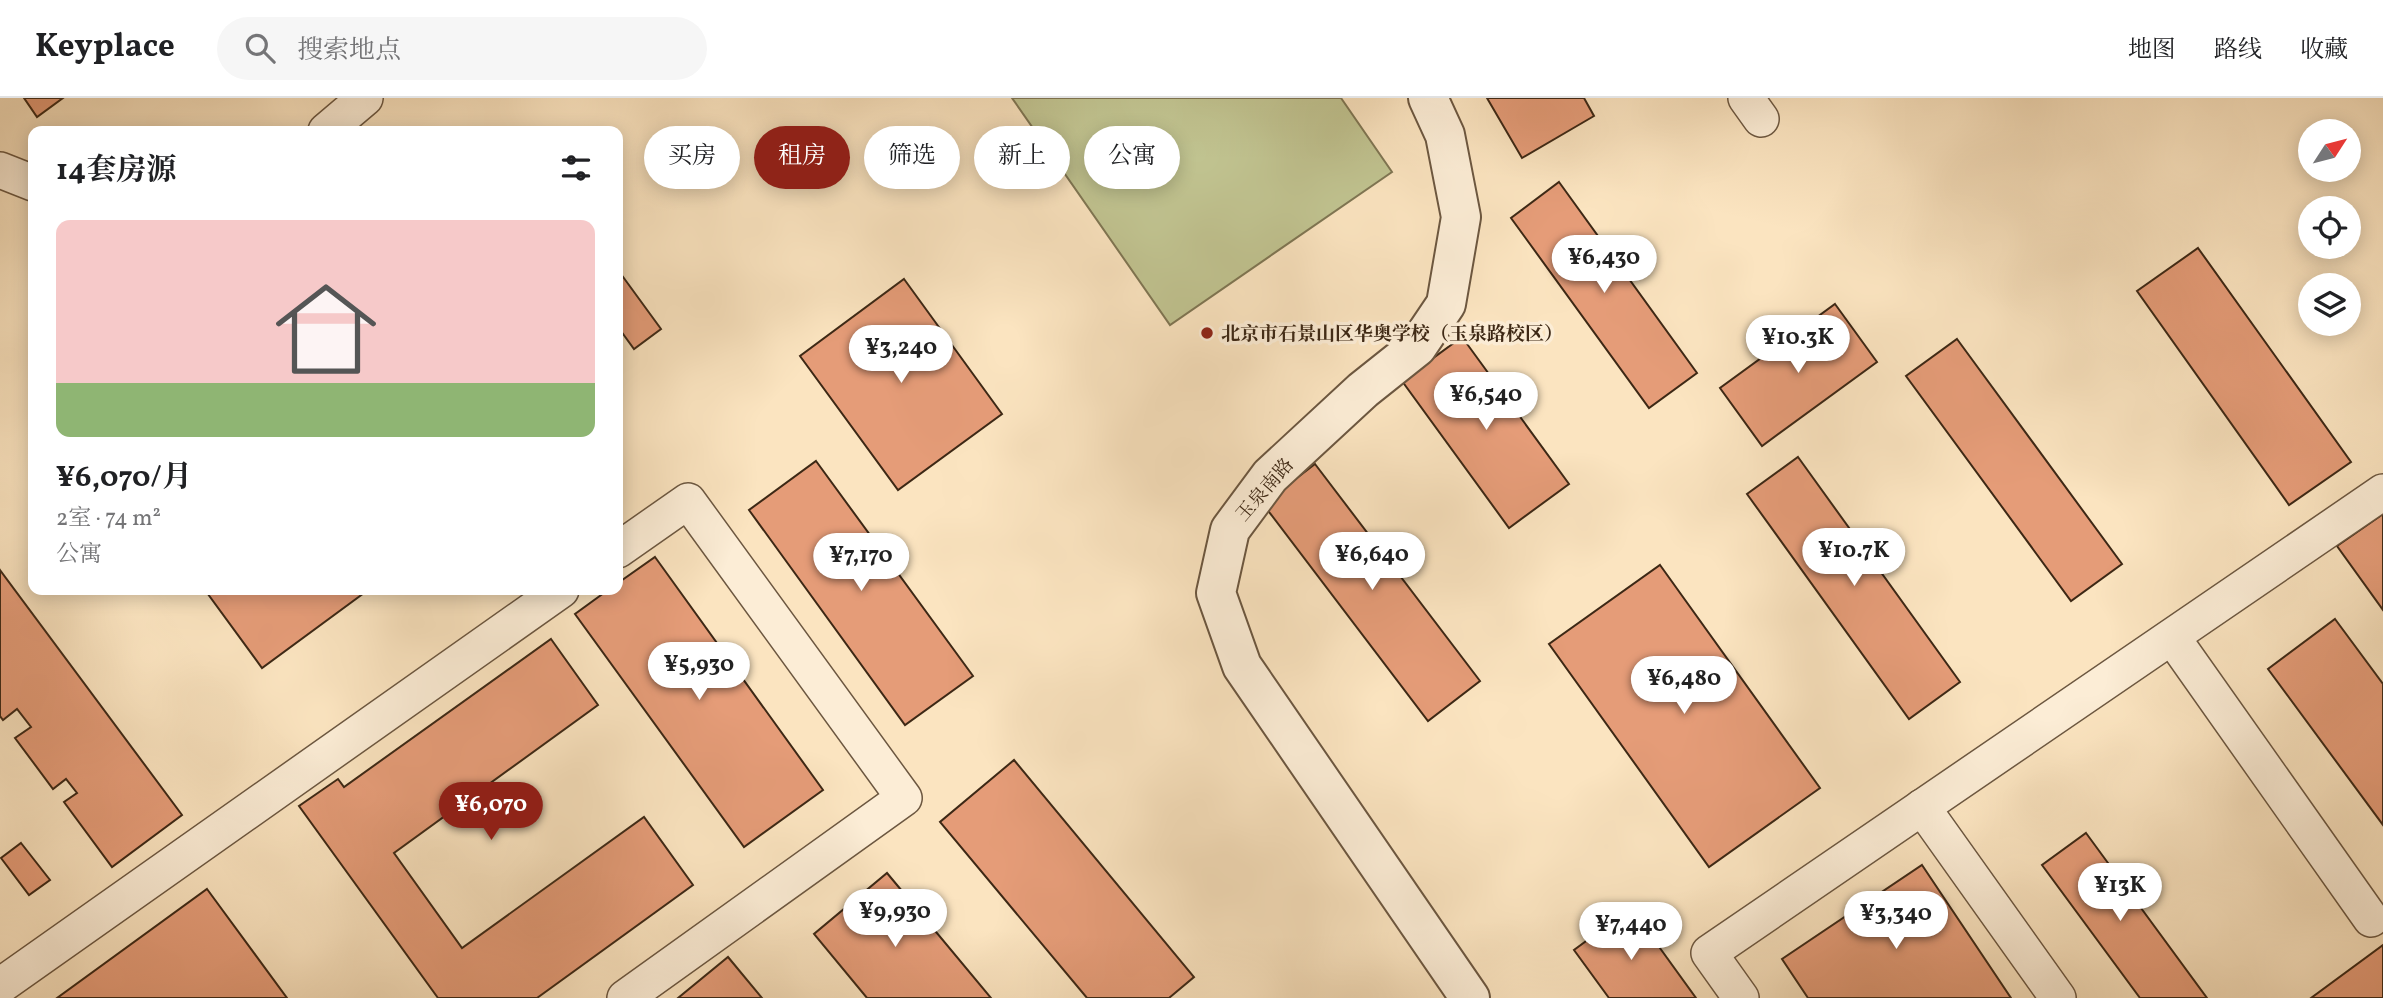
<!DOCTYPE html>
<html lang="zh">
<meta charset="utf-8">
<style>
:root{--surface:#fff;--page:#f6f6f6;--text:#202124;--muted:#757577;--line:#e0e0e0;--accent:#8f2418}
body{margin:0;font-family:Vollkorn,"Noto Serif SC",serif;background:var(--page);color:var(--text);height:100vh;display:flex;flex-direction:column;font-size:26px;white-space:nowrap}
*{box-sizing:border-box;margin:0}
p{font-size:23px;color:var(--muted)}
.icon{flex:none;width:38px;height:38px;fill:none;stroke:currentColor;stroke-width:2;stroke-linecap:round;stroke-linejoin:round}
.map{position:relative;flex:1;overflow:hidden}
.side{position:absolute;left:28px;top:28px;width:595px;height:469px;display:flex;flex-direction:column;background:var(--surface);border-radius:14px;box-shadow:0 4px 18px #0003}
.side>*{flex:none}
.guide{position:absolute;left:644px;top:28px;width:665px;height:63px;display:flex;gap:14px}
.needle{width:46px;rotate:54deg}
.fabs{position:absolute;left:2298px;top:21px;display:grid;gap:14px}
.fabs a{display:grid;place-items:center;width:63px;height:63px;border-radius:50%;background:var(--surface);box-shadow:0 4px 18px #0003;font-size:35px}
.price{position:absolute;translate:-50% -60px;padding:0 16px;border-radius:24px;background:#fff;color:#222;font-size:23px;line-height:46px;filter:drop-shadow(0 2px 4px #0008)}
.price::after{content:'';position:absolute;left:50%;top:42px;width:21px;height:16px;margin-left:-10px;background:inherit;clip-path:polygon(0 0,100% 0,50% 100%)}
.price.active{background:var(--accent);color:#fff}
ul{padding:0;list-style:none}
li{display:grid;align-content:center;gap:14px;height:371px;padding:0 28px}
li span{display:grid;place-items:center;height:217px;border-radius:14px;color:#555}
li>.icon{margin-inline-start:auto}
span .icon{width:126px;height:126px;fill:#fffc;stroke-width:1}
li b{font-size:30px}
h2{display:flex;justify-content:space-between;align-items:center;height:84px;padding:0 28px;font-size:30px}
.chip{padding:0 24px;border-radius:32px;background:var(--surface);box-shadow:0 4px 18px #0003;font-size:24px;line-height:63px}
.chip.active{background:var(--accent);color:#fff}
header{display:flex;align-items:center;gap:42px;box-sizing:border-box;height:98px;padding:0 35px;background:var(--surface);border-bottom:2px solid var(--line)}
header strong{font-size:33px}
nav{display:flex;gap:38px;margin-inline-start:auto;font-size:24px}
.search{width:490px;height:63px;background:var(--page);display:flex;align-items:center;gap:18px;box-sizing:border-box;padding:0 24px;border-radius:38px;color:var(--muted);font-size:26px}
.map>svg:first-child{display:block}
.green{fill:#c1c491;stroke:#7f7653;stroke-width:2}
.building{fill:#e59c78;stroke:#3d2815;stroke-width:2}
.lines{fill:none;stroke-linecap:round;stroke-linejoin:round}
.minor-casing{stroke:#6c5740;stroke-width:38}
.tertiary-casing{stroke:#6c5740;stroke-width:42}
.minor{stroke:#fcedd6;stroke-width:35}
.tertiary{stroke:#fcedd6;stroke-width:38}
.poi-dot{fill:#8f2418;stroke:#fcedd6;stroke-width:2.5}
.labels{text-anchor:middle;stroke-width:7;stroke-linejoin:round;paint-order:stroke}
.poi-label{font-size:19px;font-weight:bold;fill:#3d2815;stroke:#fcedd6;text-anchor:start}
.street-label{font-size:19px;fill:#3d2815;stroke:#fcedd6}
</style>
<header>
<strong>Keyplace</strong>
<div class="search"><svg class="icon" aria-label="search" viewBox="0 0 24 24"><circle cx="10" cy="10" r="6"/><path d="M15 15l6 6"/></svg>搜索地点</div>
<nav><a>地图</a><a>路线</a><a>收藏</a></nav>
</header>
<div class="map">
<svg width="2383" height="900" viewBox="0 0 2383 900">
<rect width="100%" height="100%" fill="#fbe4c0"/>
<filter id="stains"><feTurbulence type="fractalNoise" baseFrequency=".00286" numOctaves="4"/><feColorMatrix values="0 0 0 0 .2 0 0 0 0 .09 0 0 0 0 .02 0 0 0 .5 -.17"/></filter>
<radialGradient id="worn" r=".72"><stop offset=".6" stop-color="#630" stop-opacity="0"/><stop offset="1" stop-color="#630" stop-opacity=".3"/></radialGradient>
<polygon class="green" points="1012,0 1341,0 1392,74 1170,227"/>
<g class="building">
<polygon points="24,0 63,0 37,19"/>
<polygon points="1487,0 1584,0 1594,18 1522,60"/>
<polygon points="1559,84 1697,275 1649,310 1511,120"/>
<polygon points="2198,150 2351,364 2289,407 2137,193"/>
<polygon points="618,172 661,231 634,251 618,229"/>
<polygon points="904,181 1002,316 898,392 800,258"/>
<polygon points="1835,206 1877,264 1762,348 1720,290"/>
<polygon points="1462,239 1569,386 1509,430 1402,283"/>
<polygon points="1957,241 2122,466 2071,503 1906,278"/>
<polygon points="1798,359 1960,584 1909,621 1747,396"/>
<polygon points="816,363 973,578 905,627 749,412"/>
<polygon points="1315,366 1480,583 1428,623 1263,406"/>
<polygon points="2383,416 2383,512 2337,448"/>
<polygon points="655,459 823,692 744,749 575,516 608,492 618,492 618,485"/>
<polygon points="1660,467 1820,690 1709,769 1549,546"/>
<polygon points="0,472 182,717 112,769 64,704 77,695 66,681 53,691 15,640 31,629 17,611 3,622 0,618"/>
<polygon points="205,492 362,492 364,495 262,570"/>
<polygon points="2335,521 2383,586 2383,727 2268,571"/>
<polygon points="551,541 598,607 394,755 462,850 644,719 693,787 537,900 438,900 299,708 338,681 344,689"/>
<polygon points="1014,662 1194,879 1169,900 1087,900 940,724"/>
<polygon points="2086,735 2207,900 2140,900 2042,767"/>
<polygon points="21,745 50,782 29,797 1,760"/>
<polygon points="1922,767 2011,900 1808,900 1782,861"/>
<polygon points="887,775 991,900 867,900 814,836"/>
<polygon points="207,791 287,900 57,900"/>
<polygon points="1631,810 1696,900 1609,900 1574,852"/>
<polygon points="2383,847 2383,900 2311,900"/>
<polygon points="728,859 762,900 678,900"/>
</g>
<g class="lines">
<defs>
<g id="minor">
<polyline points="1746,0 1761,21"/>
<polyline points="326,33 365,0"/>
<polyline points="0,72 33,85"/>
<polyline points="618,452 688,403 904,700 625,900"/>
<polyline points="2172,539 2371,821"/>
<polyline points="1922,709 2058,900"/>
<polyline points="0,888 561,492"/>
<polyline points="1741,900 1709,855 2383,394"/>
</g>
<polyline id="tertiary" points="1428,0 1445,37 1461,119 1446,206 1417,249 1363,292 1270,378 1230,432 1216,495 1242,568 1470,900"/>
</defs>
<use href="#minor" class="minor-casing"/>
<use href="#tertiary" class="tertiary-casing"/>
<use href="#minor" class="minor"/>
<use href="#tertiary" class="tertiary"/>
</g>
<circle class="poi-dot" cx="1207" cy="235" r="7"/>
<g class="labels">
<g class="poi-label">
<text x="1221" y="242">北京市石景山区华奥学校（玉泉路校区）</text>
</g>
<g class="street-label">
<text transform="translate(1264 391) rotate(-49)" y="7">玉泉南路</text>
</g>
</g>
<rect width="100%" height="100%" filter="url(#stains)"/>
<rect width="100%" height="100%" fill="url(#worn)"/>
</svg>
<div class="fabs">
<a><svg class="needle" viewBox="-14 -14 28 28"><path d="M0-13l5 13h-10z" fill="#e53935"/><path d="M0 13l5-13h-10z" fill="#757577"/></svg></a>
<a><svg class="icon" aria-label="locate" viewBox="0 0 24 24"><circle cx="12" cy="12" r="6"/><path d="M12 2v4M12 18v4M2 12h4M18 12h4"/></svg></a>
<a><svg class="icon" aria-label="layers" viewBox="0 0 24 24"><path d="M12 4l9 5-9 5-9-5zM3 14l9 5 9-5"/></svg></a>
</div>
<b class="price" style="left:1604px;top:197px">¥6,430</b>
<b class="price" style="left:1798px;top:277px">¥10.3K</b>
<b class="price" style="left:901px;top:287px">¥3,240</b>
<b class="price" style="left:1486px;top:334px">¥6,540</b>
<b class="price" style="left:1854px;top:490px">¥10.7K</b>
<b class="price" style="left:1372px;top:494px">¥6,640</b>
<b class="price" style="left:861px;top:495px">¥7,170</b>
<b class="price" style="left:699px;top:604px">¥5,930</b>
<b class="price" style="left:1684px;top:618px">¥6,480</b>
<b class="price active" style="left:491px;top:744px">¥6,070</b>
<b class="price" style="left:2120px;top:825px">¥13K</b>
<b class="price" style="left:895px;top:851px">¥9,930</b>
<b class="price" style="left:1896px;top:853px">¥3,340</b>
<b class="price" style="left:1631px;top:864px">¥7,440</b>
<div class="guide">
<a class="chip">买房</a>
<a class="chip active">租房</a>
<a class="chip">筛选</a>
<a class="chip">新上</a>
<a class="chip">公寓</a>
</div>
<section class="side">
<h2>14套房源<svg class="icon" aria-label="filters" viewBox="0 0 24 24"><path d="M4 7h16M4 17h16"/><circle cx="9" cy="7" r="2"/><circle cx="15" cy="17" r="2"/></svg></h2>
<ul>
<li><span style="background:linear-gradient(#f6c9c9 75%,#8fb573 0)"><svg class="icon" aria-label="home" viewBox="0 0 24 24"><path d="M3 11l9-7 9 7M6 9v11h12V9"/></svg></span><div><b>¥6,070/月</b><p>2室 · 74 m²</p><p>公寓</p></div></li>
</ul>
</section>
</div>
